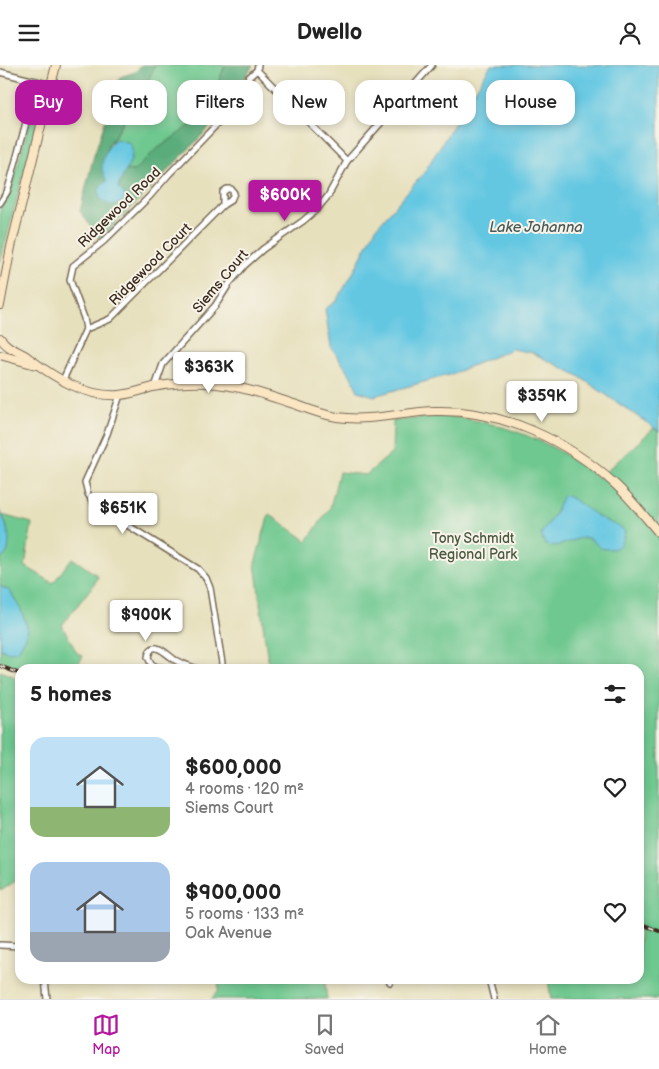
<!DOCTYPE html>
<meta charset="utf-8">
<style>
:root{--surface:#fff;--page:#f6f6f6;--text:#222;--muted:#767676;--line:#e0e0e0;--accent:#b5179e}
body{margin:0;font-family:"Balsamiq Sans",sans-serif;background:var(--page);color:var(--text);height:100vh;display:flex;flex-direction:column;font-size:19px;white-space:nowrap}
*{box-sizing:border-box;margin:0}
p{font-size:16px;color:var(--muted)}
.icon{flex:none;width:28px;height:28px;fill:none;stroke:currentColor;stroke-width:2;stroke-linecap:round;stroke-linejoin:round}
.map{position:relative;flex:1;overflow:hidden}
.panel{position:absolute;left:15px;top:599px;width:629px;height:320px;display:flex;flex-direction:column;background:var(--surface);border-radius:15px;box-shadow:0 2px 8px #0003}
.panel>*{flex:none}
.top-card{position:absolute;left:15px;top:15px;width:630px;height:45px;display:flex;gap:10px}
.price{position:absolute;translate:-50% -42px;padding:0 11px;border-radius:5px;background:#fff;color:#222;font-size:16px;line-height:32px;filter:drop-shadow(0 1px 2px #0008)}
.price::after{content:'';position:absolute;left:50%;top:30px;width:15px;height:11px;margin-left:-8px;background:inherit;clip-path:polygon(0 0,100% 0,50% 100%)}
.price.active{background:var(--accent);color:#fff}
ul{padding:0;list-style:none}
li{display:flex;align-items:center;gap:15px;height:125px;padding:0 15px}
li span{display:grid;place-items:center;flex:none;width:140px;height:100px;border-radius:15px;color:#555}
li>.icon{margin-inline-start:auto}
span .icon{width:60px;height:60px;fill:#fffc;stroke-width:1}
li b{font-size:21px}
h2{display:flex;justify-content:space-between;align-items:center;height:60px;padding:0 15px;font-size:21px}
.chip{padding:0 18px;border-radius:15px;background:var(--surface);box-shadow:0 2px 8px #0003;font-size:18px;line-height:45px}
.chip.active{background:var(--accent);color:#fff}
header{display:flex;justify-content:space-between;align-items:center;height:65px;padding:0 15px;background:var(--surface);font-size:22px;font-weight:700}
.menu{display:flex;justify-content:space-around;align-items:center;height:70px;border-top:1px solid var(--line);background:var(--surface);font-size:14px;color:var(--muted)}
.menu a{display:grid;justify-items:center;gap:2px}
.menu .active{color:var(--accent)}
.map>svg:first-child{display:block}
.green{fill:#6ec88f;stroke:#547956}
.forest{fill:#5aac7a;stroke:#4a6b4c}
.water{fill:#64c7e2;stroke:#507880}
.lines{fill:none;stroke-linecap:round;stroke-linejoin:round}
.street-casing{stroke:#776a56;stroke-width:8}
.secondary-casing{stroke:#776a56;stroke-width:10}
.street{stroke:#fff;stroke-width:5}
.secondary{stroke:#fbe6c4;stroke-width:8}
.rail-casing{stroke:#3b2a1e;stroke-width:4}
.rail{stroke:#f7f3e8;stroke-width:2;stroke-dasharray:5.5;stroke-linecap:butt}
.labels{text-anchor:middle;stroke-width:4;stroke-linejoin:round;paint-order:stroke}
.street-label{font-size:14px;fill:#3b2a1e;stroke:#f7f3e8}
.park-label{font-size:14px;fill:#4a5940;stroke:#f7f3e8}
.water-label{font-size:15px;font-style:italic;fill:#475959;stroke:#f7f3e8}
</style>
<header><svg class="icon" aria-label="menu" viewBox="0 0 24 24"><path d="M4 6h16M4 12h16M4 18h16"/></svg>Dwello<svg class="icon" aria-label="person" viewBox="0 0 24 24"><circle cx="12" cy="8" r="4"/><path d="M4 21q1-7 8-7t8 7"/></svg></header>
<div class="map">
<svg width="659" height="934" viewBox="0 0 659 934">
<rect width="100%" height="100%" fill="#f7f3e8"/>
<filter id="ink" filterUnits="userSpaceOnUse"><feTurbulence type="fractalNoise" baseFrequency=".02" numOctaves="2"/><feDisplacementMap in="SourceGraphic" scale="10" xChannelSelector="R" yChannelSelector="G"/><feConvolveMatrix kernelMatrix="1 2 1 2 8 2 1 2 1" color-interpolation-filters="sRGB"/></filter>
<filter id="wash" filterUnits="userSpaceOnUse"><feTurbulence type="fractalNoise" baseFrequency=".0096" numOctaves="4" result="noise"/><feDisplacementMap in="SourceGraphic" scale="20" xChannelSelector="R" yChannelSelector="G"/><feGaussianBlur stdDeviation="1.12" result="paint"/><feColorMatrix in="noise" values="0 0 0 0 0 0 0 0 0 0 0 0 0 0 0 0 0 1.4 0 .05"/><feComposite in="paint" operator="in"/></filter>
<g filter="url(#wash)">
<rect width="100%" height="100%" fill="#e7e0bd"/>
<g class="green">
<polygon points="155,0 225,0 213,31 202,49 191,60 153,87 134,106 125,105 132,92 116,74 111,77 144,24"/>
<polygon points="42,24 44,25 45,27 0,198 0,143 9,129 39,26"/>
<path d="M444,351C501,356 555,377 599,413L654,363L659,366V934H551L548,914H639V604H269L255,498L269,449L307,476L330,443L339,407L366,410L392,388L393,356Z"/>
<path d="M2,450L32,458L25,501L53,518L72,493L98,511L95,518L62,560L77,588L83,591L76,603L78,604H20L0,596V584L8,587L27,561C21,545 16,529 0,521V494C14,488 8,461 2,450Z"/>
<polygon points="0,606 20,614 20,813 2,825 0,825"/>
<polygon points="219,914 327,914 325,919 327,934 211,934 218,926"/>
</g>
<polygon class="forest" points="142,0 155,0 144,24 108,81 102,101 107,116 120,139 126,134 118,123 125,105 134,106 153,87 191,60 202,49 213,31 225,0 253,0 222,49 215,57 100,175 80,146 94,90 120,12 135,7"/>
<g class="water">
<polygon points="491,0 659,0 659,366 577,310 533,288 512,284 452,309 374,331 358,326 351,311 331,282 325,244 336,236 351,212 376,163 423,109"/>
<path d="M116,74L130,78C138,92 122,109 118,123L123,127L126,134C117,142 110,142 100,134C98,124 99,122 107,116C105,113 103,109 102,104C101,95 108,79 116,74Z"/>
<path d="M563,430C578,433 589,448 604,455C612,459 618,460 625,466C622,476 622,484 610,484C606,484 602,484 599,482C595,478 593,474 587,473C573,472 563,484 545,480L541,469L555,448Z"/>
<path d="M0,446C6,457 17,487 0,494Z"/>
<polygon points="0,521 10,526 21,545 27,561 26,572 18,586 8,587 0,584"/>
</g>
</g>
<g filter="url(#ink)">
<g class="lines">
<defs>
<g id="street">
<polyline points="258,0 257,5 347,96"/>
<polyline points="0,7 51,20"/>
<polyline points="0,138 7,127 11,114 37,16"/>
<polyline points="86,264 110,254 223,140 231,135 234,128 231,124 227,124 223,127 223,140"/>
<polyline points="63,315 86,264 84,253 70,215 73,201 104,176 149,132 169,109 220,56 248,13 257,5"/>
<polyline points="155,322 163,299 215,241 229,219 245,200 263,184 303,156 318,143 328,131 347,96 432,0"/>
<polyline points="120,330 107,369 85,417 88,429 95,440 198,504 206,513 210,523 222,598 221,604"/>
<path d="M175,604L157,602L151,599L148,592C152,572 167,590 175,595C182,599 190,601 197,604"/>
<polyline points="0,880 20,881"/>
<polyline points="45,914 47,934"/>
<polyline points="489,914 494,934"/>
<polyline points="390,917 392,914"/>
</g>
<g id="secondary">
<polyline points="0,240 11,182 56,0"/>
<path d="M0,273C11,287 18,284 30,294C55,313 87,333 120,330C131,329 142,325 153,322C170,319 188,317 206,318C238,320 267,330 297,340C310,345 324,350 337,352C370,357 403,347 435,346C502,344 568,376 616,420C632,435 645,452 659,468"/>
<polyline points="0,290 36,300"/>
</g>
</defs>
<use href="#street" class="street-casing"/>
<use href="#secondary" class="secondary-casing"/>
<use href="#street" class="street"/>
<use href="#secondary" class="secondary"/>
<defs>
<g id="rail">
<polyline points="0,601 20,609"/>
<polyline points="639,858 659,866"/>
</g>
</defs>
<use href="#rail" class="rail-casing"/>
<use href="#rail" class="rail"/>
</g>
</g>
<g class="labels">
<g class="street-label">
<text transform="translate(119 142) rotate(-44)" y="5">Ridgewood Road</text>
<text transform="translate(150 199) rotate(-45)" y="5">Ridgewood Court</text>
<text transform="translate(220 216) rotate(-50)" y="5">Siems Court</text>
</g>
<g class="park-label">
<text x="473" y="478">Tony Schmidt<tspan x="473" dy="16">Regional Park</tspan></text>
</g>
<g class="water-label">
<text x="536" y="167">Lake Johanna</text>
</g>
</g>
</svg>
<b class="price active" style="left:285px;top:157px">$600K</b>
<b class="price" style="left:209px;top:329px">$363K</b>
<b class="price" style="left:542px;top:358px">$359K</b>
<b class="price" style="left:123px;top:470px">$651K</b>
<b class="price" style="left:146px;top:577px">$900K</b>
<div class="top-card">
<a class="chip active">Buy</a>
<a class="chip">Rent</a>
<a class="chip">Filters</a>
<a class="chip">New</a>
<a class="chip">Apartment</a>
<a class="chip">House</a>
</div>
<section class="panel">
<h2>5 homes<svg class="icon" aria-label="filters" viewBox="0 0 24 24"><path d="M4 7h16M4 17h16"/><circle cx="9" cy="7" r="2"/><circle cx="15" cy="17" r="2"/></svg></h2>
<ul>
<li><span style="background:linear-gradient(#bfe0f5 70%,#8fb573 0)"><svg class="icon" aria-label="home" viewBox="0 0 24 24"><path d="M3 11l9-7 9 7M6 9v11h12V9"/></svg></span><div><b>$600,000</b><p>4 rooms · 120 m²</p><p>Siems Court</p></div><svg class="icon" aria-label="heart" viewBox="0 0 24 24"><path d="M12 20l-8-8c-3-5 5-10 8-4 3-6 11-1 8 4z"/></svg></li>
<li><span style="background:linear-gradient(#a9c7e8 70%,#9aa5b1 0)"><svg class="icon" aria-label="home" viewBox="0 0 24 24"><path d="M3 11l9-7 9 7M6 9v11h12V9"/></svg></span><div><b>$900,000</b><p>5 rooms · 133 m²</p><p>Oak Avenue</p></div><svg class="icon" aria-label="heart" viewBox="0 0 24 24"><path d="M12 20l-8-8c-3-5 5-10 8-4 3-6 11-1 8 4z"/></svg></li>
</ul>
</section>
</div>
<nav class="menu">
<a class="active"><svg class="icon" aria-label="map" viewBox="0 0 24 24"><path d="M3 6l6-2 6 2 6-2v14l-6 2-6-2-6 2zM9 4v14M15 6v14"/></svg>Map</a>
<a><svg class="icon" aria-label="saved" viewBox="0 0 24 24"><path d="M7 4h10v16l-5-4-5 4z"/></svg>Saved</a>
<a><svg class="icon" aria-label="home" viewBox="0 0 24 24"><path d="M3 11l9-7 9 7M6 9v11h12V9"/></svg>Home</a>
</nav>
